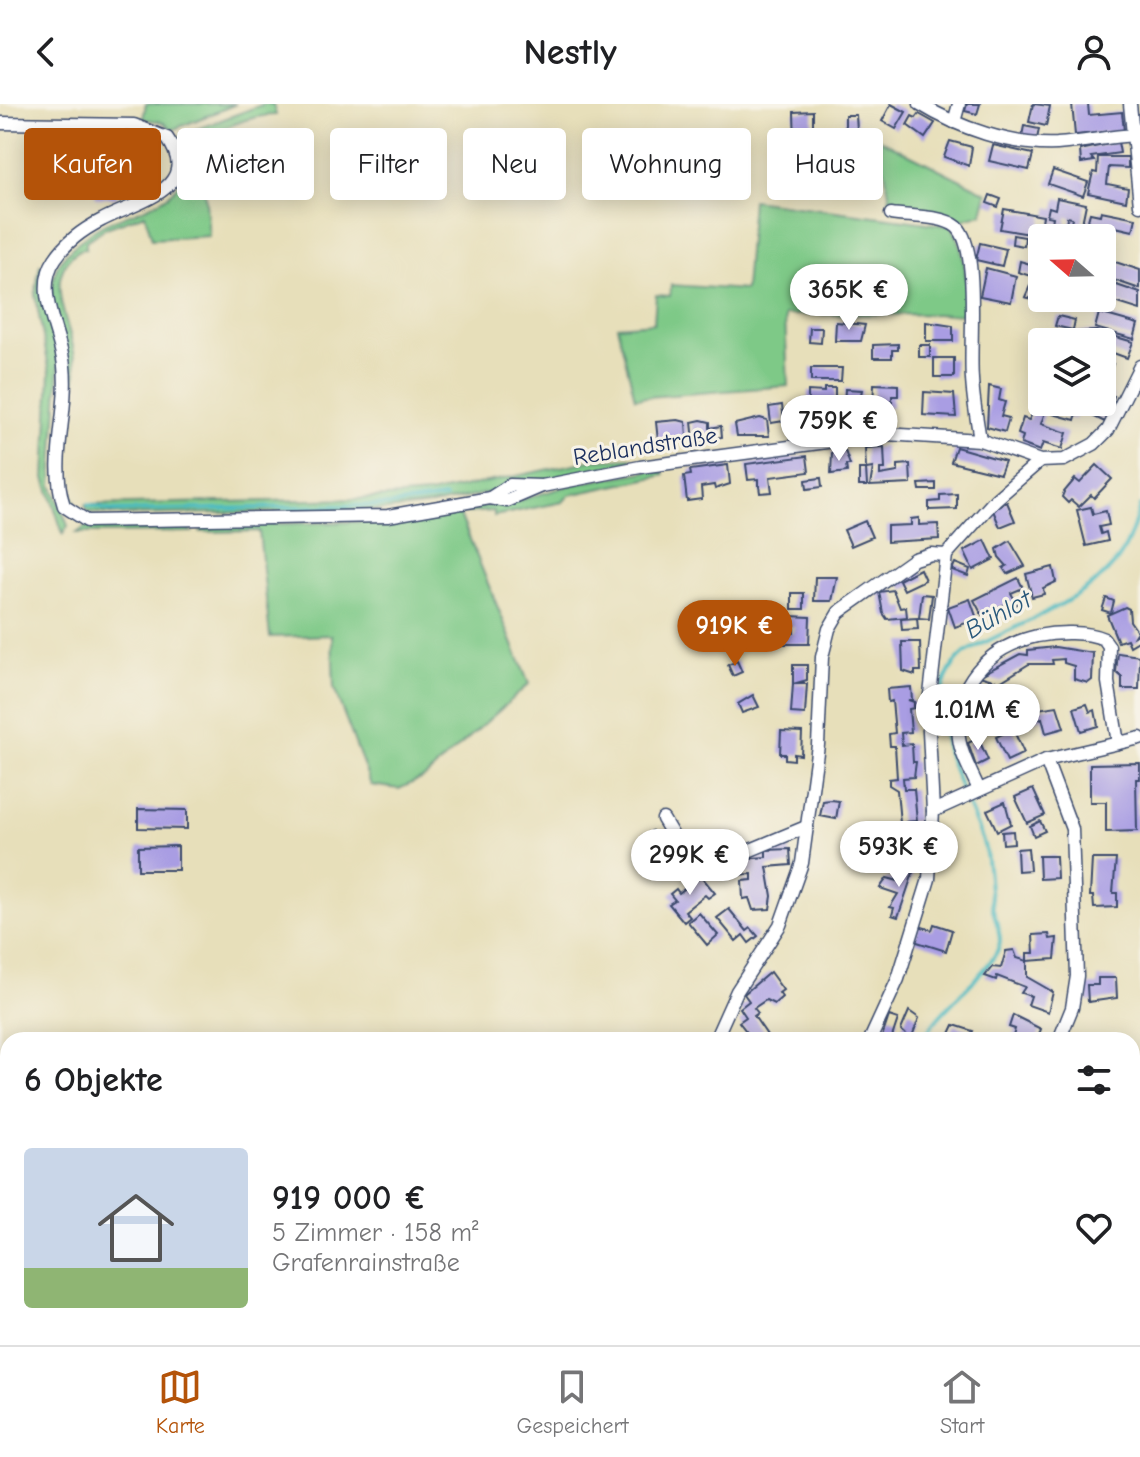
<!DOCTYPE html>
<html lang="de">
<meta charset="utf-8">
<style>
:root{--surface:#fff;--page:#f2f2f2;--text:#202124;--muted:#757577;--line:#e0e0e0;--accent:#b45309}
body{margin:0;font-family:"Comic Neue",sans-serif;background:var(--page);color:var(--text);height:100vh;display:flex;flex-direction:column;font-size:30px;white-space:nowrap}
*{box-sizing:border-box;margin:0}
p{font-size:26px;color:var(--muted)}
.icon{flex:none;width:44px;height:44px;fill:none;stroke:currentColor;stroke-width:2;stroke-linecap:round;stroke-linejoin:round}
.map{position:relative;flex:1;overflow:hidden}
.drawer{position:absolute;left:0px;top:928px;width:1140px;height:314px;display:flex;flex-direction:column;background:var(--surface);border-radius:24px 24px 0 0;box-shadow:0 4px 20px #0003}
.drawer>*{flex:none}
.guide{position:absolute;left:24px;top:24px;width:1092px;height:72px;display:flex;gap:16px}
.needle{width:52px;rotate:290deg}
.controls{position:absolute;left:1028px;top:120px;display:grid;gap:16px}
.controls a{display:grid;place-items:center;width:88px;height:88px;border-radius:8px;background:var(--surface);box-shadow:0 4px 20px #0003;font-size:40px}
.price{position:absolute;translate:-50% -68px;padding:0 18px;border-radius:28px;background:#fff;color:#222;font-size:26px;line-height:52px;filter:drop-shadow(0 2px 4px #0008)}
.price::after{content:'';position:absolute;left:50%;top:48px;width:24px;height:18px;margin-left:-12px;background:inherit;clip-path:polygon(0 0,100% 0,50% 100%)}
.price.selected{background:var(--accent);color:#fff}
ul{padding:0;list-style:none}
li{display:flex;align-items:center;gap:24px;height:200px;padding:0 24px}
li span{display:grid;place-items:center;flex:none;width:224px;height:160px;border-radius:8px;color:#555}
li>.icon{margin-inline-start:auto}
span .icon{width:96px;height:96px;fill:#fffc;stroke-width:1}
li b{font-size:34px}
h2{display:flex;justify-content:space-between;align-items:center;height:96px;padding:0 24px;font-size:34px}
.chip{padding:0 28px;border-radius:8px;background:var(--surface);box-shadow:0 4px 20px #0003;font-size:28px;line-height:72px}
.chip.selected{background:var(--accent);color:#fff}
header{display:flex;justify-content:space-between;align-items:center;height:104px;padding:0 24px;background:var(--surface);font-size:36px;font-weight:700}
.tabs{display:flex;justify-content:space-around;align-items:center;height:112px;border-top:2px solid var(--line);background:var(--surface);font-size:22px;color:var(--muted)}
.tabs a{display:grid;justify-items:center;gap:4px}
.tabs .selected{color:var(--accent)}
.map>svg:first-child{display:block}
.green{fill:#7ec987;stroke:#4c7c72;stroke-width:2}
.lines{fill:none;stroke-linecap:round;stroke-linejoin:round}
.stream{stroke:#4ab9c0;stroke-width:4}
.building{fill:#a99de3}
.minor-casing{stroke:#3a496c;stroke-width:15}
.minor{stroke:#fff;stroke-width:12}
.labels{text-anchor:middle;stroke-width:6;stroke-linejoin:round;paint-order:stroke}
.street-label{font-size:24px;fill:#1b2f5e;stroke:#f7f3e8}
.water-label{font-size:26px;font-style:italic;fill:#29587b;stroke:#f7f3e8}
</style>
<header><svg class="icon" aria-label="back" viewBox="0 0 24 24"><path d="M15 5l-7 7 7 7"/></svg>Nestly<svg class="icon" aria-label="person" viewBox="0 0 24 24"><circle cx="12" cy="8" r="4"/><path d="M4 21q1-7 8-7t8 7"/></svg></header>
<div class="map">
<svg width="1140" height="1241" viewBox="0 0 1140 1241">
<rect width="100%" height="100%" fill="#f7f3e8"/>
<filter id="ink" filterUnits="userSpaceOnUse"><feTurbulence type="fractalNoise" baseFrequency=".0125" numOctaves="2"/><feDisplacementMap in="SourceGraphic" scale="16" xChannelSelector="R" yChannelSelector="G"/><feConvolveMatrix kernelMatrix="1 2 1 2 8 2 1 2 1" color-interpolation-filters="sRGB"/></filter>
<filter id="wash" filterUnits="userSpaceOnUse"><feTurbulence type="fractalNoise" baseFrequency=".006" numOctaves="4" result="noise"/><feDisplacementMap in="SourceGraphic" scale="32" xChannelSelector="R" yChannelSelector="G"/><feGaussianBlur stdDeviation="1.8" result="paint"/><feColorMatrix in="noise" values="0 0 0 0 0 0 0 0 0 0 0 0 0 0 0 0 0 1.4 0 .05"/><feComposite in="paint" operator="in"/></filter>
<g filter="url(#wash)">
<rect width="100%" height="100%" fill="#e7dfba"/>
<g class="green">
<polygon points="146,0 236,0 172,26 163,18 143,15"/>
<path d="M264,0H273L276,11C253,11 214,24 201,44L209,132L152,135L145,110L106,124L86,137V144C73,146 62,162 60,175C57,202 72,227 75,254C80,302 54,355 75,399L73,403C55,378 66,349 67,320C69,275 51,230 52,185C53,174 55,165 61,156C71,144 84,132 98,124C128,106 184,102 185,58C185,50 184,42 178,35L181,31Z"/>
<polygon points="879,35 987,89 982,110 962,116 892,106"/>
<path d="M752,96L950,122C966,137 967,188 968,210L785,211L788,282L635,294L617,222L654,219L656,191L670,192L671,181L745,186Z"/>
<polygon points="40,161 45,163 59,265 52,381 68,422 63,430 45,374 50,269 35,191"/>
<polygon points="632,354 631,358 432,401 386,406 120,411 88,408 85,401 357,395 429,390 594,356"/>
<polygon points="661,365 665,371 569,391 563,398 494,412 494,407 466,409 467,404 507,400 575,380"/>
<polygon points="458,406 529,580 425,673 399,685 371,681 334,584 332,531 270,533 259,427 200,428 204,422 389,417"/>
<polygon points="87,422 185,422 192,428 77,429"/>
<polygon points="558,1234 852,1234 847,1241 553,1241"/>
</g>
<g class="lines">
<g class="stream">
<polyline points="88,401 112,407 391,401 445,394"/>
<path d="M923,936C938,904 1000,861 1000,837C1000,825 994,812 992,801C988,780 990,755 982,735C962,682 910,595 965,549C1011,522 1095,495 1122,449C1131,435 1135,418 1140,402"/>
<polyline points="1090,1234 1092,1241"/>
</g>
</g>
<g id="blocks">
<g class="building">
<polygon points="891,0 906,8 896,25 882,17"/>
<polygon points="967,0 980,0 977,10 965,7"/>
<polygon points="1033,0 1050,2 1046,22 1029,18"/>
<polygon points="1072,0 1088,0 1089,11 1122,8 1124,27 1075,31"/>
<polygon points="813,7 813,39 795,40 794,8"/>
<polygon points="919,10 935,19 925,34 907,21 912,12 916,14"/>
<polygon points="845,11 856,11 857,26 845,26"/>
<polygon points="1024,22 1039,25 1037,35 1022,32"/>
<polygon points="94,34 117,34 117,94 95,94"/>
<polygon points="57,36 58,56 44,57 42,37"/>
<polygon points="950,37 972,43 969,62 944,53"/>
<polygon points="1118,38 1120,49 1091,53 1094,57 1081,59 1080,46"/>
<polygon points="993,41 1033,50 1029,66 989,57"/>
<polygon points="151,44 153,66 132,67 131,46"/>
<polygon points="1098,53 1128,53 1128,64 1109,63 1107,80 1128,84 1126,97 1088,89 1093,68 1097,69"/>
<polygon points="1053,66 1088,78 1083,92 1048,80"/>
<polygon points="990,91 1001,95 998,103 987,99"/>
<polygon points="1057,94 1086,100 1079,134 1050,134 1051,127 1069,130 1072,114 1067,113 1066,122 1052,119 1053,113 1047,112 1049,103 1055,105"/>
<polygon points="1004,105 1043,112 1040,128 1036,131 1000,125"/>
<polygon points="1101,107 1136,114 1133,127 1111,122 1103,154 1140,166 1140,185 1102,172 1102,134 1089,134 1090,128 1086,124 1090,109 1100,111"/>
<polygon points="1013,131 1025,133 1024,142 1012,140"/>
<polygon points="980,139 1006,145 1002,162 976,156"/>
<polygon points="1039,154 1042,155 1042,194 1077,194 1074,206 1025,193 1034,173 1018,168 1020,157 1037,162"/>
<polygon points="986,164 1016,172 1011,198 980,192"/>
<polygon points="1102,176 1140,189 1140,206 1102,194"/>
<polygon points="1099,209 1138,220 1134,235 1095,224"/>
<polygon points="1058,212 1075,216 1073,226 1055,222"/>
<polygon points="836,218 865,221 861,237 835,237"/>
<polygon points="926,218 953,222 953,237 926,237"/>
<polygon points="810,224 822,224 821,239 809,238"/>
<polygon points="1096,227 1133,238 1127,254 1102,245 1102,238 1076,238 1073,233 1075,228"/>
<polygon points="898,240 898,246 892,246 892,254 873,254 873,241"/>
<rect x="919" y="241" width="11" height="12"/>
<rect x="934" y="254" width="20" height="19"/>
<polygon points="1102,257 1113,260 1108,274 1102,273"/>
<polygon points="811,264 842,264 841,277 811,277"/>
<polygon points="874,280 898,281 898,292 892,292 892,303 873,303"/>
<polygon points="989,282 1001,285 999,296 1005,298 1001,312 1009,314 1005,328 987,323"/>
<polygon points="824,284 835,284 835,304 808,304 808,287 824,288"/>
<polygon points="845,285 862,286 858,305 844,304"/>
<polygon points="924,288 954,290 956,313 923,311"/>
<polygon points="1102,288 1114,292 1105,318 1086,309 1088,300 1102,298"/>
<polygon points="1056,298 1080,298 1075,316 1053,310"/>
<polygon points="782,301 784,317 771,319 769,303"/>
<polygon points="1035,304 1045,308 1041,320 1067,329 1062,345 1043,339 1040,347 1021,340 1023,332 1018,330 1023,314 1029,316"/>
<polygon points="817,311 832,311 832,328 816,328"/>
<polygon points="760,314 767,316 769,332 737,332 735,320"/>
<polygon points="678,316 686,318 687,334 658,337 656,318"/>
<polygon points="701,316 710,318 710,324 721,322 722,333 694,337 692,318"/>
<polygon points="884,343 885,365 880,365 880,371 898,368 898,361 910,360 911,380 870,382 873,364 866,365 865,344"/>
<polygon points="956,343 1005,357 1000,370 951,358"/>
<polygon points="845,347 850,361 846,361 847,368 831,370 832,349"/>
<polygon points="807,352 809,368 770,373 772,388 760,389 758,375 748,376 746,360"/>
<polygon points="728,361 730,380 715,385 714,381 701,383 702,395 687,397 684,372 691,371 690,366"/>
<polygon points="1097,361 1112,375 1094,394 1091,391 1079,403 1071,396 1068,399 1062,393 1064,388 1075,375 1080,379"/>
<polygon points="859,365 866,365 867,382 859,382"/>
<polygon points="821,374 822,383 807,385 806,376"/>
<polygon points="936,379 936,386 920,386 919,380"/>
<polygon points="957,390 957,405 929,406 929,398 940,397 940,391"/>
<polygon points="1007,398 1015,417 1000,423 992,404"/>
<polygon points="1091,403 1093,410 1106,407 1109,421 1099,423 1101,430 1106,428 1108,437 1086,442 1077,406"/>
<polygon points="919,414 919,421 938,420 939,435 887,438 887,422 911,421 911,415"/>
<polygon points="865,417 872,433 851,442 844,426"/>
<polygon points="985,436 994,455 973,466 964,447"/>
<polygon points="1010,437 1025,462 1007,470 1003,464 1007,462 999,453 997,445"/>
<polygon points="955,459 970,465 968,472 952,466"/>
<polygon points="1053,463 1056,478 1043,484 1044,490 1032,493 1026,470"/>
<polygon points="920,465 925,476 904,486 899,476"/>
<polygon points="815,473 837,473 832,497 814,497"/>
<polygon points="1018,474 1023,484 1011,489 1017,500 1006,506 1003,501 982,511 974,496"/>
<polygon points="893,486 900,504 906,503 907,513 887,515 883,509 879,488"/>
<rect x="792" y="489" width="12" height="16"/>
<polygon points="922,490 932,491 929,515 919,514"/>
<polygon points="1106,494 1114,497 1111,509 1102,506"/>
<polygon points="970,495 977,515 955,523 948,503"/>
<polygon points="1125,503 1129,505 1130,517 1137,527 1134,532 1138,530 1140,536 1130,542 1127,535 1118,538 1107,511"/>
<polygon points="762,509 776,509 775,523 761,522"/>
<polygon points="789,512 810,513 809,540 781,540 781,529 794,529 794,523 789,523"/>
<polygon points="917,514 918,525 902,526 901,515"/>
<polygon points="902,538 920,538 921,567 915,567 915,571 903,567"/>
<polygon points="1055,543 1093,549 1092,576 1088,579 1074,575 1074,562 1064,559 1064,555 1052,556 1053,560 1029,560 1000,578 979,572 1020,550 1028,551 1028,546"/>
<polygon points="1118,549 1140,552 1139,585 1122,585 1122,573 1116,568"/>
<polygon points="737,557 742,568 733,572 728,561"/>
<polygon points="793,561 807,561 807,576 793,580"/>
<polygon points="793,580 807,580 805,610 791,609"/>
<polygon points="911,583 912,596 908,596 914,598 914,604 909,605 911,628 901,629 902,641 912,640 913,658 916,658 914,673 903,674 904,685 914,685 917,717 906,718 907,729 895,730 895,719 900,719 897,686 889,681 889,675 897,674 895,642 890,642 889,630 895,629 892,597 888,598 887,585"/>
<polygon points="975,583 985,585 983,592 987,597 978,626 967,623 968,616 964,615"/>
<polygon points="753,591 759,603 742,609 738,600"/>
<polygon points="1029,597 1032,606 1057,602 1064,624 1046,629 1042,614 1022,620 1017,601"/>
<polygon points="1087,600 1090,608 1095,606 1098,622 1081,627 1074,604"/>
<polygon points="1013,625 1024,649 1007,657 996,633"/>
<polygon points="781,627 802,628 801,651 794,650 794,656 785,655 785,650 780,650"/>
<polygon points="978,634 988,656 976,662 968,639"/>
<polygon points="1140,659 1140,675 1136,675 1137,727 1106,728 1106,698 1090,698 1090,660"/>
<polygon points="1033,685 1045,711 1027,719 1015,693"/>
<polygon points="831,696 839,697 836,715 820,712 823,697"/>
<polygon points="1005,698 1011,720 997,727 987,706"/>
<polygon points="138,705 187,706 187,725 138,724"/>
<polygon points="1040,717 1045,727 1034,732 1030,722"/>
<polygon points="652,727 663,748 671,743 678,756 678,763 663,771 642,733"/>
<polygon points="1013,727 1014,739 1003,740 1002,728"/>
<polygon points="178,742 178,766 138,766 138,743"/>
<polygon points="1028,744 1030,766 1018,767 1017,745"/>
<polygon points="790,745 791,761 767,763 772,792 770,805 753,806 749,794 743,795 742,777 752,776 752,770 730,771 729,756 766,753 766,746"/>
<polygon points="1039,752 1056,752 1057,774 1040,775"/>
<polygon points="1092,755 1116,755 1113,789 1117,789 1117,803 1094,804 1093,792 1090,792"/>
<polygon points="905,763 914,766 898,813 892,811 894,804 890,803 898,790 880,784 887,774 902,778 897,774"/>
<polygon points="701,772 715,789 708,794 705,791 685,807 690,813 684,818 669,800 675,796 670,790 676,785 679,789"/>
<polygon points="729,805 747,827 751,824 758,832 749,839 743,831 736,837 717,814"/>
<polygon points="699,809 718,831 707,841 688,818"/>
<polygon points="934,820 952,826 946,847 914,837 919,822 932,826"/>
<polygon points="1049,830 1050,835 1057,834 1055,855 1027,857 1027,849 1034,849 1033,831"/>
<polygon points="1014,846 1017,854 1027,857 1027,873 1053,888 1048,908 1028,901 1031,892 1021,889 1025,883 997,872 996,876 985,872 992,863 1001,864 1006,847"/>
<polygon points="770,868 783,886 779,889 782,893 774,900 766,896 754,904 758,909 754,912 767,931 753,936 739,918 746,913 740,904 749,897 744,890"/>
<polygon points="1098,874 1116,874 1117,894 1088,898 1087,881 1098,881"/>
<polygon points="909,907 919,914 911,935 901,926"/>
<polygon points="1013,911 1041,925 1037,936 1012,936 1015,925 1009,923"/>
<polygon points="889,912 898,915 891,936 881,936"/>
<polygon points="954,921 973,927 968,936 947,936"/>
<rect x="1132" y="952" width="4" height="27"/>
<polygon points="1132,1182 1140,1192 1140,1218 1132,1211"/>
</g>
</g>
</g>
<g filter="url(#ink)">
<use href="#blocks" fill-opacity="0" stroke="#3a496c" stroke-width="2"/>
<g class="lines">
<defs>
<g id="minor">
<path d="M920,0C959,24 1011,42 1057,40C1083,38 1108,33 1133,31"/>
<polyline points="1130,0 1140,101"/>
<polyline points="954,18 959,0"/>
<path d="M0,19L134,21L167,34C204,85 135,98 102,116C84,125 66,138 55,155C33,187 61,229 64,262C69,309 49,357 64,402L87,417L388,412L490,394L507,397L542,382L640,363L886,330L980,336L1040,357L1064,356L1094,340L1108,326L1140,262"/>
<path d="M891,110C909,113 943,111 957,123C980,145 969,242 972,275C973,295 977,316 980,336"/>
<polyline points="490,394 510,381 542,382"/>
<polyline points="1046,656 1072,725 1077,872 1072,904 1059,936"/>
<path d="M979,686C972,669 961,652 959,634C952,581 988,543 1037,532C1057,528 1086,527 1104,535L1109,542L1108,578L1118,639"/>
<polyline points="933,707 1046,656 1140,634"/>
<polyline points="663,715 695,769 806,723"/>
<polyline points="715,936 737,887 780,821 802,759 818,641 822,553 829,525 839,508 914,455 931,450 946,451"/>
<polyline points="870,936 898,875 929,775 933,707 928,608 946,451 995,396 1040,357"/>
<polyline points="1132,1071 1140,1064"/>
<polyline points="1132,1115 1140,1121"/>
<polyline points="1060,1234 1061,1241"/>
</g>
</defs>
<use href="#minor" class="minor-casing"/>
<use href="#minor" class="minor"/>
</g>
</g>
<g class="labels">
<g class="street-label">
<text transform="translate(645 342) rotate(-9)" y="8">Reblandstraße</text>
</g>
<g class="water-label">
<text transform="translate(998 510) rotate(-29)" y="9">Bühlot</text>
</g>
</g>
</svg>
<div class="controls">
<a><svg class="needle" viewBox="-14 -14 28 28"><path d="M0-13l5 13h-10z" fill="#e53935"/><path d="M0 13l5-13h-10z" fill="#757577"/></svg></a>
<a><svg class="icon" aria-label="layers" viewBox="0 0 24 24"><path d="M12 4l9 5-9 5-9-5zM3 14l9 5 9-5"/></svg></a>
</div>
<b class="price" style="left:849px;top:228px">365K €</b>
<b class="price" style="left:839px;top:359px">759K €</b>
<b class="price selected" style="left:735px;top:564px">919K €</b>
<b class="price" style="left:978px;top:648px">1.01M €</b>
<b class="price" style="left:899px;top:785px">593K €</b>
<b class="price" style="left:690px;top:793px">299K €</b>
<div class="guide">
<a class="chip selected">Kaufen</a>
<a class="chip">Mieten</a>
<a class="chip">Filter</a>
<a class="chip">Neu</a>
<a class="chip">Wohnung</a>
<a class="chip">Haus</a>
</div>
<section class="drawer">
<h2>6 Objekte<svg class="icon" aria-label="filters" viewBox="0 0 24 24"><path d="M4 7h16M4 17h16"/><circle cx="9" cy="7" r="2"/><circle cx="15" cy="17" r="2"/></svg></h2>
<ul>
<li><span style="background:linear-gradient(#c9d6e8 75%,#8fb573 0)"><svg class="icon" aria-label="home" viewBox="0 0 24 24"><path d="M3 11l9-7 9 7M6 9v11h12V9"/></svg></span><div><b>919 000 €</b><p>5 Zimmer · 158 m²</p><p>Grafenrainstraße</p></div><svg class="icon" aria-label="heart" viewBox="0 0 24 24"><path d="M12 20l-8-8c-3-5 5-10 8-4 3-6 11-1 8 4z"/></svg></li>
</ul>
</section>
</div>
<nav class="tabs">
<a class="selected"><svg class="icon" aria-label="map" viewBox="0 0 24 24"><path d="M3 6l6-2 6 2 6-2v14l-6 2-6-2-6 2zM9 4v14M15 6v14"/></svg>Karte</a>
<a><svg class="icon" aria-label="saved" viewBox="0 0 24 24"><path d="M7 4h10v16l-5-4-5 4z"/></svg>Gespeichert</a>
<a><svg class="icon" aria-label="home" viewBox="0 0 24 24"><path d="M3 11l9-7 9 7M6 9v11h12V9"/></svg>Start</a>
</nav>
